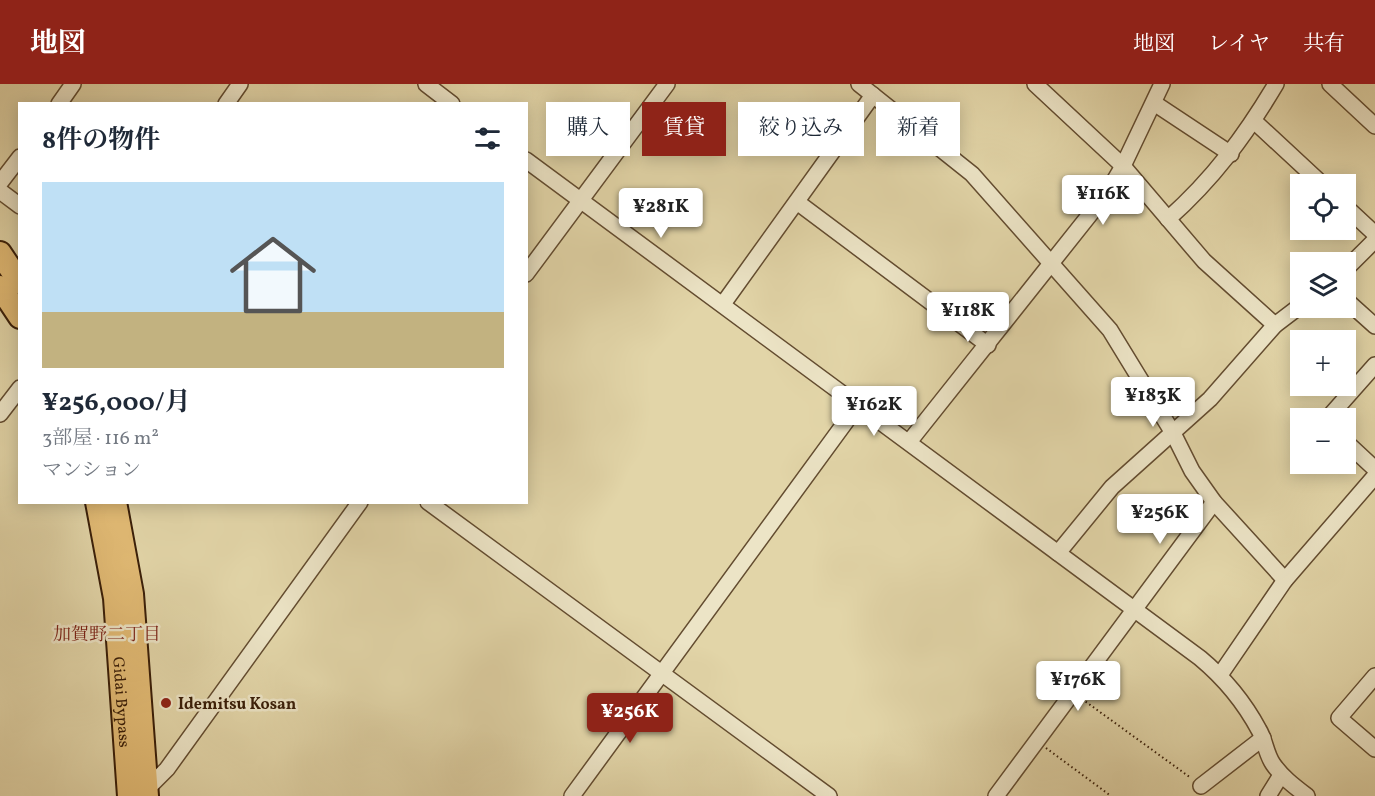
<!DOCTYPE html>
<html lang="ja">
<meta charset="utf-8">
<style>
:root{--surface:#fff;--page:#f2f2f3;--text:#1f2937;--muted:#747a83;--accent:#8f2418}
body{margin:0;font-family:Vollkorn,"Noto Serif JP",serif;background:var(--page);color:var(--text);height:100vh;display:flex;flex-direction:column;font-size:22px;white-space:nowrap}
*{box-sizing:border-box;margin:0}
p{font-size:20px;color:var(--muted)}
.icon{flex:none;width:33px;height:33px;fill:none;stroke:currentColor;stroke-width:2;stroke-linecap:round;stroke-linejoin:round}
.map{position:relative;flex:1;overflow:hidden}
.side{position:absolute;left:18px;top:18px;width:510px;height:402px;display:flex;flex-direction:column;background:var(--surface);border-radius:0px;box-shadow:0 3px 15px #0003}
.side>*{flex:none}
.hud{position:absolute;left:546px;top:18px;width:570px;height:54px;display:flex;gap:12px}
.tools{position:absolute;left:1290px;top:90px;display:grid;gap:12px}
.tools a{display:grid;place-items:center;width:66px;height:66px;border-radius:0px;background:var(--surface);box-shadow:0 3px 15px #0003;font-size:30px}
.price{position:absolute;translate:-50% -51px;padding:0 14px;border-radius:6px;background:#fff;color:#222;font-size:20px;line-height:39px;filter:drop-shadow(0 2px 3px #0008)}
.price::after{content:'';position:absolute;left:50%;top:36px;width:18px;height:14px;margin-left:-9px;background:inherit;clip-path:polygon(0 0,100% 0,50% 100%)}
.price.active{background:var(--accent);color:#fff}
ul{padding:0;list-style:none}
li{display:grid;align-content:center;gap:12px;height:318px;padding:0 24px}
li span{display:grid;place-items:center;height:186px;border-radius:0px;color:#555}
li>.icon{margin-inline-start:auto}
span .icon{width:108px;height:108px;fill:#fffc;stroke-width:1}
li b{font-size:26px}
h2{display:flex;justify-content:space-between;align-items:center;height:72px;padding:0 24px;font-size:26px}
.tag{padding:0 21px;border-radius:0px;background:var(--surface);box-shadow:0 3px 15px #0003;font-size:21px;line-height:54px}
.tag.active{background:var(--accent);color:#fff}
header{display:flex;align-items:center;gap:36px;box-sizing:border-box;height:84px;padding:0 30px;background:var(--accent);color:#fff}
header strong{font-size:28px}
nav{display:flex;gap:33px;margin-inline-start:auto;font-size:21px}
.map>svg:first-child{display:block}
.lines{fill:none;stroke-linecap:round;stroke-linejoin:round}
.minor-casing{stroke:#634c30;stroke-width:18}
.highway-casing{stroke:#391e08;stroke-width:26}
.path{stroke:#391e08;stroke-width:2;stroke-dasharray:1.5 3;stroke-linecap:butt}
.minor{stroke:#ece4c6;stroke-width:15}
.highway{stroke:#e1ba74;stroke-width:22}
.poi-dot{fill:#8f2418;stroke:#ece4c6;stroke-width:2}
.labels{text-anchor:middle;stroke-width:5;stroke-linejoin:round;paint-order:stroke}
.street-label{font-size:16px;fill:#391e08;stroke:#ece4c6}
.poi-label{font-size:16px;font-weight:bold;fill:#391e08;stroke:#ece4c6;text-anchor:start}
.neighbourhood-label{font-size:18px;fill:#7a1f14;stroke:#ece4c6}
</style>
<header>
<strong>地図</strong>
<nav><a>地図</a><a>レイヤ</a><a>共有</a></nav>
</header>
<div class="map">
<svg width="1375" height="712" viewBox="0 0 1375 712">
<rect width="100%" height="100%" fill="#e2d5a8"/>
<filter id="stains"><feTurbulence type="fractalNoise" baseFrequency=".00333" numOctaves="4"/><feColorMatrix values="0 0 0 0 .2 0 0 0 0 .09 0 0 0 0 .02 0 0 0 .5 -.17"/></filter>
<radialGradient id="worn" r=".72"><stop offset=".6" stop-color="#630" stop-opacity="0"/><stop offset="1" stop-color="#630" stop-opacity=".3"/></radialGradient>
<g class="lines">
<defs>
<g id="minor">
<polyline points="426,0 452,20"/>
<polyline points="859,0 972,90 1110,246 1173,349 1192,387 1214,418 1285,496"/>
<polyline points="1035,0 1123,82 1204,177 1275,241"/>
<polyline points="1330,0 1375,42"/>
<polyline points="1154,19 1231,70"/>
<polyline points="59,20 73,0"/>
<polyline points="226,20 240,0"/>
<polyline points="1254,37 1322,100"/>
<path d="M526,76L1200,574C1224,594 1244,618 1259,646C1265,656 1266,670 1273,680C1282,693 1294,702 1307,712"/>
<polyline points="0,99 20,73"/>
<polyline points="0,107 20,122"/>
<polyline points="797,118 988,261"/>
<polyline points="1346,123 1375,150"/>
<path d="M1168,135C1213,95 1245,52 1276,0"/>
<polyline points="1346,185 1375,156"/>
<polyline points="526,190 667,0"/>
<polyline points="1346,216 1375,242"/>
<polyline points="723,220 873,11"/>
<polyline points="0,330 20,304"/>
<polyline points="1328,334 1375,281"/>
<polyline points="909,358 1107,109 1123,82 1162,0"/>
<polyline points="1346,358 1375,385"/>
<polyline points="428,418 829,712"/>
<polyline points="1058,469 1112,403 1210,315 1275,241 1300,222"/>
<polyline points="1220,591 1285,496 1375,392"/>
<polyline points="1375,592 1339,634 1375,665"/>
<polyline points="1201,702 1263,654"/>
<polyline points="147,705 167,685 360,418"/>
<polyline points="572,712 858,321"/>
<polyline points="996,712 1214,418"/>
<polyline points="1268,712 1281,691"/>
</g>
<g id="highway">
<polyline points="0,169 20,199"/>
<polyline points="0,203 20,233"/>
<path id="s1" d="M97,418L115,514L129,712"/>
<polyline points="115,418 132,510 147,712"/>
</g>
</defs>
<use href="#minor" class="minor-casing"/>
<use href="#highway" class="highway-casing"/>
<g class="path">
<polyline points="1082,615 1191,694"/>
<polyline points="1046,664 1111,712"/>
</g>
<use href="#minor" class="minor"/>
<use href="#highway" class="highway"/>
</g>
<circle class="poi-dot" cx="166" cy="619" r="6"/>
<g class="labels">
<g class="street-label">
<text dy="6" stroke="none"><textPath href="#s1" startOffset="202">Gidai Bypass</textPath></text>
</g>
<g class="poi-label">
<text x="178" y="625">Idemitsu Kosan</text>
</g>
<g class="neighbourhood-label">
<text x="107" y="556">加賀野二丁目</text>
</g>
</g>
<rect width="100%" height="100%" filter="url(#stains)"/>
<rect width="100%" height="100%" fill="url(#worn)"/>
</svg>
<div class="tools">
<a><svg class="icon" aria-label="locate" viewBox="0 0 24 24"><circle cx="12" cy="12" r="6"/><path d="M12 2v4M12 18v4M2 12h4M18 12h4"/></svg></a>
<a><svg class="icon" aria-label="layers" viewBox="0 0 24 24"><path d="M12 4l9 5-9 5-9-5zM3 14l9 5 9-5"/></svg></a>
<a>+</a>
<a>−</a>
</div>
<b class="price" style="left:1103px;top:142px">¥116K</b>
<b class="price" style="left:661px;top:155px">¥281K</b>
<b class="price" style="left:968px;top:259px">¥118K</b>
<b class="price" style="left:1153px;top:344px">¥183K</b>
<b class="price" style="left:874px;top:353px">¥162K</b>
<b class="price" style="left:1160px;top:461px">¥256K</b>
<b class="price" style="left:1078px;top:628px">¥176K</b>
<b class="price active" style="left:630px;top:660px">¥256K</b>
<div class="hud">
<a class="tag">購入</a>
<a class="tag active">賃貸</a>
<a class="tag">絞り込み</a>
<a class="tag">新着</a>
</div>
<section class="side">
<h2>8件の物件<svg class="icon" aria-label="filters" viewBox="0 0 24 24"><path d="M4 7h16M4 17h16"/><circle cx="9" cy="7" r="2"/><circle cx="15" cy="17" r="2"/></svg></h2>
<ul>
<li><span style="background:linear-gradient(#bfe0f5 70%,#c2b280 0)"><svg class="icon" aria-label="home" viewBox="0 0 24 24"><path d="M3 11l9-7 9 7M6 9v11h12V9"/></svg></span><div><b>¥256,000/月</b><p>3部屋 · 116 m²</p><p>マンション</p></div></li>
</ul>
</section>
</div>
